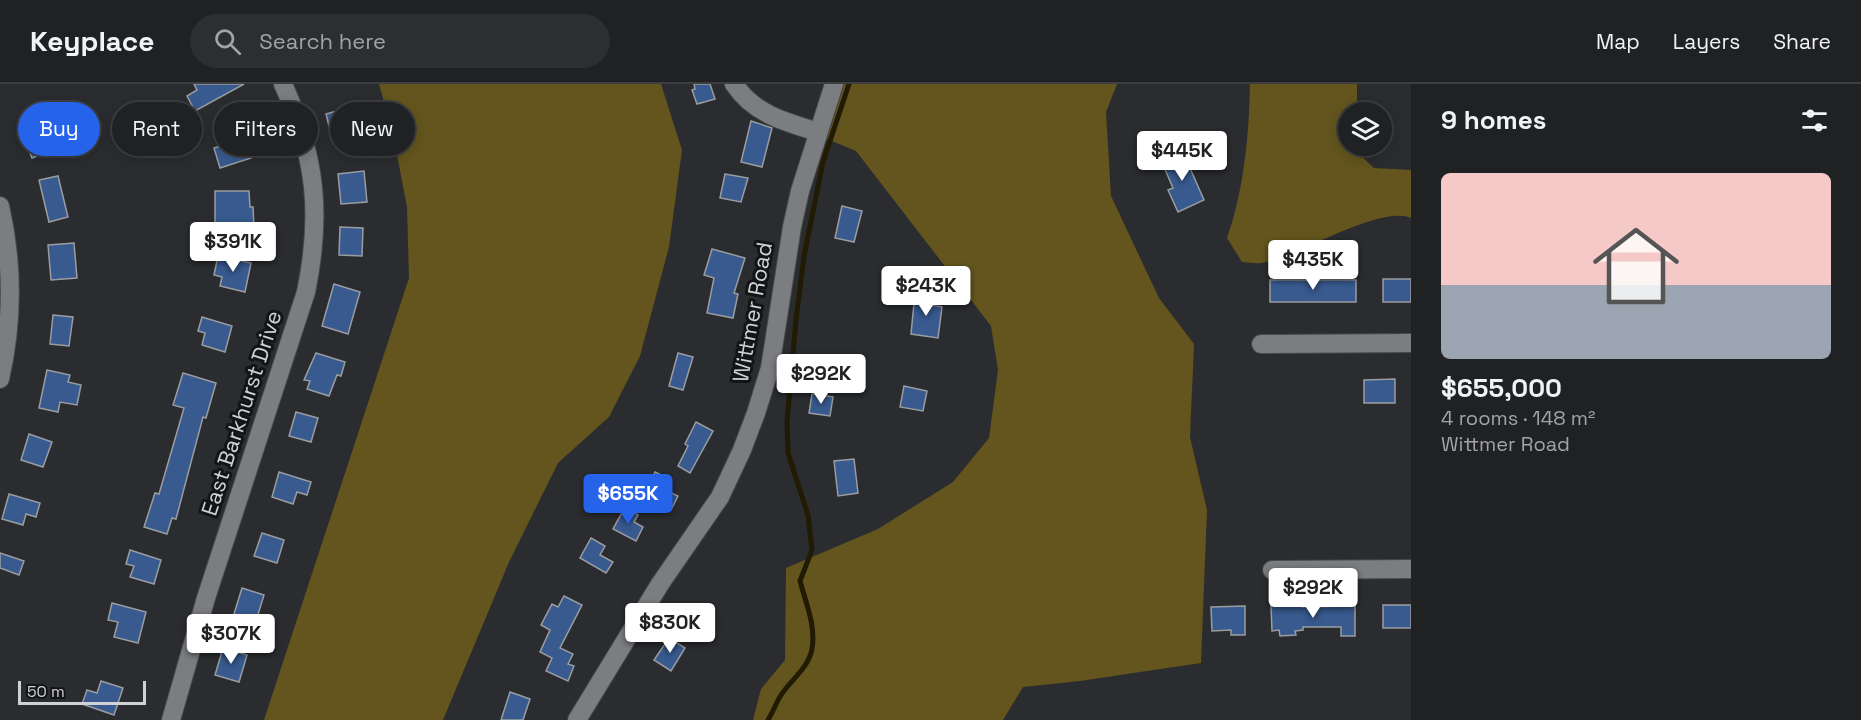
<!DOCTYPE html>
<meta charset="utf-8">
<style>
:root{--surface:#202123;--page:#2d2e30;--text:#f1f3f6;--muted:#a2a3a6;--line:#3d3e41;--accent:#2563eb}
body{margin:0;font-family:"Space Grotesk",sans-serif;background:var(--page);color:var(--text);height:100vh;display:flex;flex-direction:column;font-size:22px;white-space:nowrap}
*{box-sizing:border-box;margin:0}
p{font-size:20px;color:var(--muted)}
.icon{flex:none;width:33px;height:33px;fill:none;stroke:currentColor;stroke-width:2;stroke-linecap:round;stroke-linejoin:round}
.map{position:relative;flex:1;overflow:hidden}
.panel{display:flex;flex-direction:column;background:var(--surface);width:450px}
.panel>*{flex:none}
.hud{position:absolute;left:18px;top:18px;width:570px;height:54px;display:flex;gap:12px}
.buttons{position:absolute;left:1338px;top:18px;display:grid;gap:12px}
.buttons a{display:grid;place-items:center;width:54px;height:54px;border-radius:50%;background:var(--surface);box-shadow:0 3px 15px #0003,0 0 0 2px var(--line);font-size:30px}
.scale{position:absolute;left:18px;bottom:15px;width:128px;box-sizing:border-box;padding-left:6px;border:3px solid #d0d1d3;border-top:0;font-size:16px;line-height:21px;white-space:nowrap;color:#d0d1d3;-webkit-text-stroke:4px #131416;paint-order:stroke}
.price{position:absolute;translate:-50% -51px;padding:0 14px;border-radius:6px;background:#fff;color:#222;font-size:20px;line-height:39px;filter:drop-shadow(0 2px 3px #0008)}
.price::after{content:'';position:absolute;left:50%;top:36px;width:18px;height:14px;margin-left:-9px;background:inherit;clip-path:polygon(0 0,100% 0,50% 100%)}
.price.current{background:var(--accent);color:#fff}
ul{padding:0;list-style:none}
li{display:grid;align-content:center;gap:12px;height:318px;padding:0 30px}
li+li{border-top:2px solid var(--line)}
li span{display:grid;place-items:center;height:186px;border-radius:9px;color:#555}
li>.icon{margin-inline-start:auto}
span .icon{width:108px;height:108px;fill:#fffc;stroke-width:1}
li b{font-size:26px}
h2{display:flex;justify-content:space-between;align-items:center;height:72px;padding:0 30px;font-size:26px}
.pill{padding:0 21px;border-radius:27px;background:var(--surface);box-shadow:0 3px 15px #0003,0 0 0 2px var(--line);font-size:21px;line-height:54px}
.pill.current{background:var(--accent);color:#fff}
header{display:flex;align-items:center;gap:36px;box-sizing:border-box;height:84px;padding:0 30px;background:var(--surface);border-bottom:2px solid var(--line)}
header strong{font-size:28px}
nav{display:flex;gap:33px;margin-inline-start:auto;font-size:21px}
.search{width:420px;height:54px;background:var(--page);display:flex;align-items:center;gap:15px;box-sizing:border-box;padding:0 21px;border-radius:33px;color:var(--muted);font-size:22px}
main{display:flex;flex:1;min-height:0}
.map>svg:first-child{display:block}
.forest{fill:#63551d}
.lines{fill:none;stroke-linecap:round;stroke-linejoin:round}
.stream{stroke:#211b04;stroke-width:5}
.building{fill:#385a8f;stroke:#9a9da0;stroke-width:1.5}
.street-casing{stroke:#48494c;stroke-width:20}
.street{stroke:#7b7d81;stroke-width:18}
.labels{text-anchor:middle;stroke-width:6;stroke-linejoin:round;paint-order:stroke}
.street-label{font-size:22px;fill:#d0d1d3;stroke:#131416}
</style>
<header>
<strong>Keyplace</strong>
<div class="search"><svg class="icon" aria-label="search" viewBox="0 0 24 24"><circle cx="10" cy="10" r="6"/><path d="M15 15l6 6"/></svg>Search here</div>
<nav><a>Map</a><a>Layers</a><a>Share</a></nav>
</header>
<main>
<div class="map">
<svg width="1411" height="636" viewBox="0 0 1411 636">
<rect width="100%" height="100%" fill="#2a2c2f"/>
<g class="forest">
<polygon points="379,0 661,0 682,66 669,163 640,272 609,333 558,379 509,478 443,636 264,636 409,194 407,123 394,55"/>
<polygon points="844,0 1117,0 1106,28 1111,112 1159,214 1194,260 1190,353 1207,426 1201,579 1080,597 1023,603 1003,636 753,636 761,605 785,576 786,484 878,445 953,398 989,354 998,286 991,242 856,67 827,55"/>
<path d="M1250,0H1357V28H1348V62H1357L1358,69L1374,84L1411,86V134C1380,120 1297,173 1261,179C1255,180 1248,178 1242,178L1227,154C1244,106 1249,51 1250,0Z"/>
</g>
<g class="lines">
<path class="stream" d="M768,636C773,628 776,619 781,611C791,596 809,583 812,565C816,542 806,519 800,497L812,466L808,431L788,369L787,338L796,236L804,172L823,78L849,0"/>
</g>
<g class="building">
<polygon points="194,0 244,0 195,27 187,12 197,6"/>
<polygon points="694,0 710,0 715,15 697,20 692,6 695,5"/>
<polygon points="351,23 359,50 333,58 326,30"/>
<polygon points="751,37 772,44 762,83 741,78"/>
<polygon points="239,38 251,74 220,84 214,64 224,61 218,44"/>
<polygon points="45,42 49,54 55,51 60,63 32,74 23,50"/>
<polygon points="1182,66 1204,116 1178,128 1168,106 1173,104 1161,76"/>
<polygon points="364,87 367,118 341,120 338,90"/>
<polygon points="725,90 748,94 741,118 720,114"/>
<polygon points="58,92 68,133 49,138 39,96"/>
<polygon points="215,107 249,107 250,123 253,123 254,144 215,145"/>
<polygon points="842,122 862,127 854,158 835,154"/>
<polygon points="340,143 363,144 362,172 339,171"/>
<polygon points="74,159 77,194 51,196 48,161"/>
<polygon points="712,165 745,174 734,209 738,210 733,234 707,229 714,194 704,191"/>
<polygon points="218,172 251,179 245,208 220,202 222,193 214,191"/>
<rect x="1383" y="195" width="28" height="23"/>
<rect x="1270" y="196" width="86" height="22"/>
<polygon points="334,200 360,208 348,250 322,242"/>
<polygon points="915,209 931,212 929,221 942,223 938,254 911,250"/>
<polygon points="53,231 73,233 69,262 50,260"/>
<polygon points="202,233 232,242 225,268 202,261 205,249 198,247"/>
<polygon points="316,269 345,278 341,292 337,291 329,312 307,305 310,297 304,296"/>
<polygon points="678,269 693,273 683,306 669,302"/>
<polygon points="47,286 70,291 68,298 81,301 77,321 60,318 58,328 39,324"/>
<polygon points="183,289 216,299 206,334 203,333 176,435 172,434 167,450 144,443 155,409 159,410 184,324 173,321"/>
<polygon points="1395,295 1395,319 1364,319 1364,296"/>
<polygon points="904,302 927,307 923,327 900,323"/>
<polygon points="812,310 833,313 830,332 809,329"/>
<polygon points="296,328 318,334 311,358 289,352"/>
<polygon points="696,338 713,347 690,389 678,382 688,362 685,360"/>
<polygon points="29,350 52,358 43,383 21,376"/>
<polygon points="854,375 858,409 838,412 834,377"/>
<polygon points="279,388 311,398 307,411 297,408 293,420 272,413"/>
<polygon points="655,388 670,395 665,406 678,412 671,426 644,412"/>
<polygon points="9,410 40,419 36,433 26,430 23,441 2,435"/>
<polygon points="625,423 638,431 634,438 643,443 636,457 613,445"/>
<polygon points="262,449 284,456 277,479 254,472"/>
<polygon points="591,454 605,462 600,471 613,478 606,489 580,474"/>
<polygon points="130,466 161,476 154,500 130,493 134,482 126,480"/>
<polygon points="0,469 24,477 19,491 0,484"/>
<polygon points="242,504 264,511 256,537 234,530"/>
<polygon points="564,512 582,521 560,564 573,570 568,580 574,582 568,597 546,587 552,574 540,568 550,546 541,541 552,520 558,523"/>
<polygon points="112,519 146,528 138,559 114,553 118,538 108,536"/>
<polygon points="1302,521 1302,523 1355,522 1355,552 1341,552 1341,543 1303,543 1303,546 1295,547 1296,551 1280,552 1279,546 1272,547 1271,522"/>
<rect x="1383" y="521" width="28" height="23"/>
<polygon points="1245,522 1245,551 1231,551 1231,546 1212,547 1211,523"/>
<polygon points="669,554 685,564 671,587 654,576"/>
<polygon points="223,564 247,571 239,598 215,591"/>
<polygon points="101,597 123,604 114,631 82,620 87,606 97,609"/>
<polygon points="510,608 530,615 523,636 501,636"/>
</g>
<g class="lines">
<defs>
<g id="street">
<path d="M734,0C754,30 785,38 818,48"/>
<path d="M0,122C13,179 13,238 0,295"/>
<polyline points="1261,260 1411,259"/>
<polyline points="1272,486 1411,485"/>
<path d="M171,636L206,514L306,208C322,130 316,73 283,0"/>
<polyline points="577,636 660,500 720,413 742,366 756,329 770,284 792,143 800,107 834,0"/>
</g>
</defs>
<use href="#street" class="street-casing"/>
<use href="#street" class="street"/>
</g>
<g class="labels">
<g class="street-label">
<text transform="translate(752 228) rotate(-80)" y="8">Wittmer Road</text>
<text transform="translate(241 329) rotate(-72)" y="8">East Barkhurst Drive</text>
</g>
</g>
</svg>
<div class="buttons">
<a><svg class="icon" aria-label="layers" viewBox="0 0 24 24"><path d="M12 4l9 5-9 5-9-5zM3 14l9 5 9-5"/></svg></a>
</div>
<div class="scale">50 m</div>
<b class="price" style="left:1182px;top:98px">$445K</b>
<b class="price" style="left:233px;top:189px">$391K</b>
<b class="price" style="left:1313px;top:207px">$435K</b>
<b class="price" style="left:926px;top:233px">$243K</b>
<b class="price" style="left:821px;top:321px">$292K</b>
<b class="price current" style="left:628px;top:441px">$655K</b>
<b class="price" style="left:1313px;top:535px">$292K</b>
<b class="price" style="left:670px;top:570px">$830K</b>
<b class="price" style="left:231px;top:581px">$307K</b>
<div class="hud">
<a class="pill current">Buy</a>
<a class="pill">Rent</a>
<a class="pill">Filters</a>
<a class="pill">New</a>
</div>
</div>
<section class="panel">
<h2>9 homes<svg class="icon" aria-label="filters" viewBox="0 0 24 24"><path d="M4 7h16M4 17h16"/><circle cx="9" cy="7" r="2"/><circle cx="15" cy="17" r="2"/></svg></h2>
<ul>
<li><span style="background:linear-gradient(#f6c9c9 60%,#9aa5b1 0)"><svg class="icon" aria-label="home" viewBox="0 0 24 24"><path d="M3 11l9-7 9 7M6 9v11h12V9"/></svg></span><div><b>$655,000</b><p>4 rooms · 148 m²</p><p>Wittmer Road</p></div></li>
</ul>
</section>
</main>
